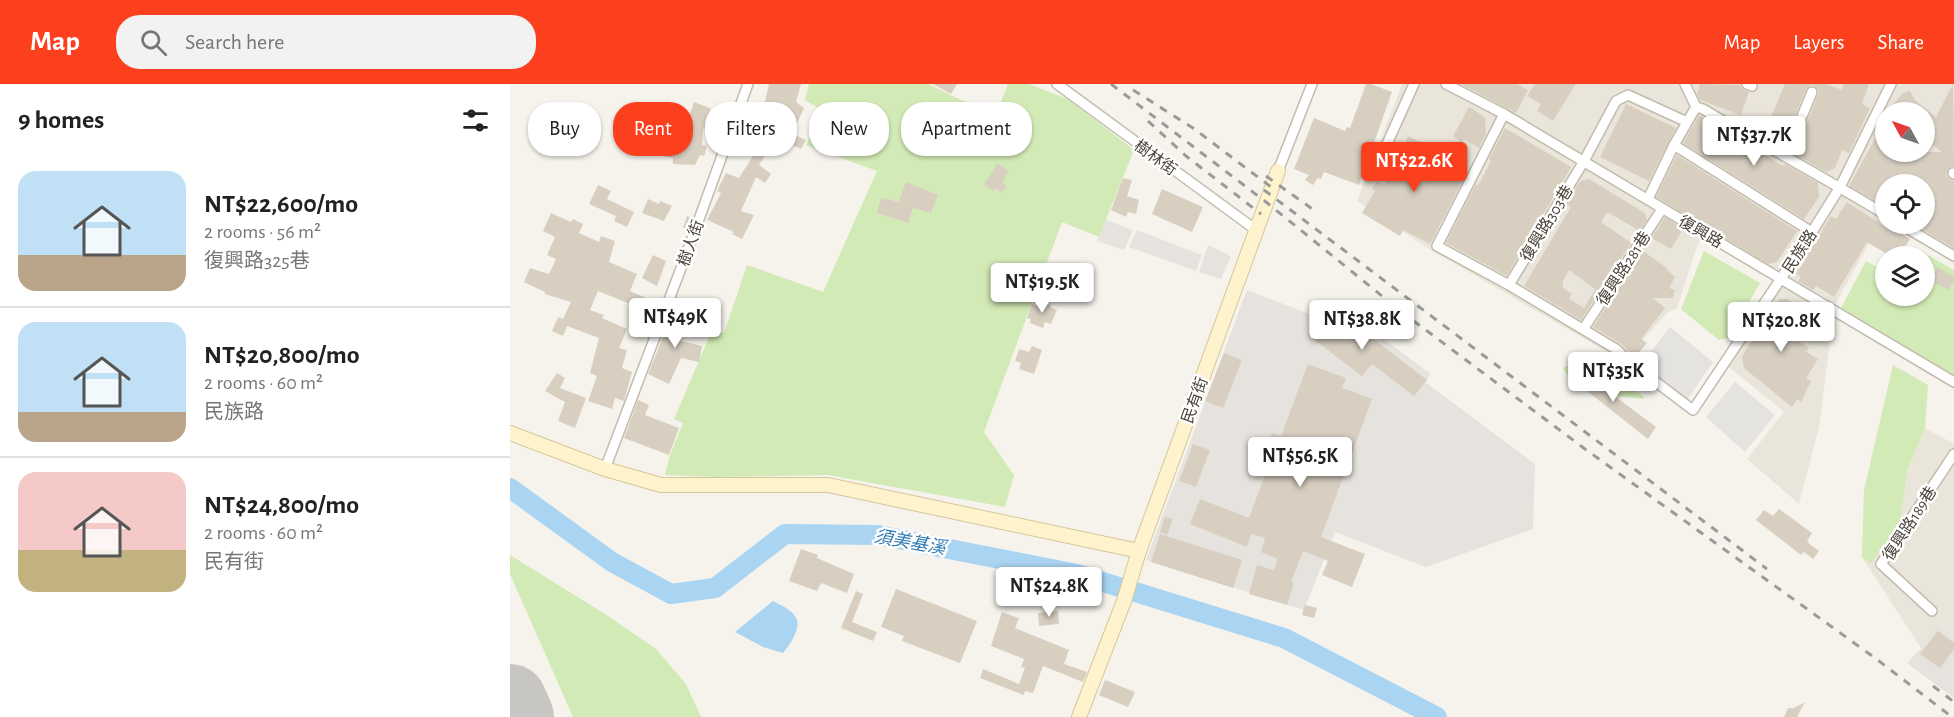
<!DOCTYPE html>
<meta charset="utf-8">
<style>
:root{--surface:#fff;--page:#f2f2f2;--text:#222;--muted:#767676;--line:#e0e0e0;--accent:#fc3f1d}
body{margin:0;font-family:"Alegreya Sans","Noto Sans TC",sans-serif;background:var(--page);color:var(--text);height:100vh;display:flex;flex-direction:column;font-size:22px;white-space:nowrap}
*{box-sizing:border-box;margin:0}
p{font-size:20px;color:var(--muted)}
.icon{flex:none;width:33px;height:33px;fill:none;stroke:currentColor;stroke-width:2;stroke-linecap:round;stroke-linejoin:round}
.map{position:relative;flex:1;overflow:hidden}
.side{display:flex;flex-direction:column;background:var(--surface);width:510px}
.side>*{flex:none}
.banner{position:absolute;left:18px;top:18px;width:570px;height:54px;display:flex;gap:12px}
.needle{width:39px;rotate:310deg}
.controls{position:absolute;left:1365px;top:18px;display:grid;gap:12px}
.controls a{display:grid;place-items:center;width:60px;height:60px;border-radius:50%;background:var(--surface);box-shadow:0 2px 4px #0004;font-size:30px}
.price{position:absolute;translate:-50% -51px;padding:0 14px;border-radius:6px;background:#fff;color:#222;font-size:20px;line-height:39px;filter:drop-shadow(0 2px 3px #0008)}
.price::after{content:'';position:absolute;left:50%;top:36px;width:18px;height:14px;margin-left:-9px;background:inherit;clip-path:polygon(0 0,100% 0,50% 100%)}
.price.active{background:var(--accent);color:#fff}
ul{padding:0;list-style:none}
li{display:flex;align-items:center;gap:18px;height:150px;padding:0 18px}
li+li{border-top:2px solid var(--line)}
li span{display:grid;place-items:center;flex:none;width:168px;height:120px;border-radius:18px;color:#555}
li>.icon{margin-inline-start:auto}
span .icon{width:72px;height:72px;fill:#fffc;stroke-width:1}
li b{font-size:26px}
h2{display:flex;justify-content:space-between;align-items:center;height:72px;padding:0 18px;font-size:26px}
.tag{padding:0 21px;border-radius:24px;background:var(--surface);box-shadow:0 2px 4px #0004;font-size:21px;line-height:54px}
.tag.active{background:var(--accent);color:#fff}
header{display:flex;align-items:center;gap:36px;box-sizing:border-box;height:84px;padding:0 30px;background:var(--accent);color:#fff}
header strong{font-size:28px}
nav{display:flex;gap:33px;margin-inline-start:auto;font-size:21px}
.search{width:420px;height:54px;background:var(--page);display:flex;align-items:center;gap:15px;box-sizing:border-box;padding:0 21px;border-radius:24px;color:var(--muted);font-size:22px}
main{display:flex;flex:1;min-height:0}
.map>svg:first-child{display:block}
.residential{fill:#eae5da;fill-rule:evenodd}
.industrial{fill:#e6e2dd}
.green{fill:#d2eab5}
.parking{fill:#e5e3e0}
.water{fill:#a9d4f2}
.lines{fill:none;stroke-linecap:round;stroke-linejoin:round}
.river{stroke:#a9d4f2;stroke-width:20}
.runway{stroke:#c8c6c3;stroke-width:74}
.building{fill:#d8cfc1;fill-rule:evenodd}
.street-casing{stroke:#c2bbae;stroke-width:12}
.secondary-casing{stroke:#d6c79b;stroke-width:16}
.street{stroke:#fff;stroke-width:9}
.secondary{stroke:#fff3cd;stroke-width:14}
.rail{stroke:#9a9a9a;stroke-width:3;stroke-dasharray:8 8;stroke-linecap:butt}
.labels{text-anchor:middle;stroke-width:5;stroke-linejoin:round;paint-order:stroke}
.street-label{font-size:16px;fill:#4b4439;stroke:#fff}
.water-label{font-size:18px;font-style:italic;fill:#2e7ab2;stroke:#fff}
</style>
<header>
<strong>Map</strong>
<div class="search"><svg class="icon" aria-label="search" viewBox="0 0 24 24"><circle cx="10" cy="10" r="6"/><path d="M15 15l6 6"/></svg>Search here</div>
<nav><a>Map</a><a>Layers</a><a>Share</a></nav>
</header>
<main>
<section class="side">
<h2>9 homes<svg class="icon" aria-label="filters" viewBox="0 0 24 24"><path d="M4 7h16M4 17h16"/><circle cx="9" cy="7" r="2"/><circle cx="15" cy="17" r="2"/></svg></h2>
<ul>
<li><span style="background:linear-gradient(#bfe0f5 70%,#b9a48a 0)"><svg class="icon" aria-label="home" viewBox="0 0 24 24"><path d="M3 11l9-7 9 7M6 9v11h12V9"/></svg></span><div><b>NT$22,600/mo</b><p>2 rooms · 56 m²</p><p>復興路325巷</p></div></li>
<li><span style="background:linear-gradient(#bfe0f5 75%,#b9a48a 0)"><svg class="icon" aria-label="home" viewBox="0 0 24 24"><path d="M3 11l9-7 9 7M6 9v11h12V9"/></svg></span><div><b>NT$20,800/mo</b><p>2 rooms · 60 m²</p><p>民族路</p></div></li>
<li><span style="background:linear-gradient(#f6c9c9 65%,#c2b280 0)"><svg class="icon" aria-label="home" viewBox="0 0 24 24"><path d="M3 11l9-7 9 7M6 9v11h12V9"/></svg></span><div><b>NT$24,800/mo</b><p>2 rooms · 60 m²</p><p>民有街</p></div></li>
</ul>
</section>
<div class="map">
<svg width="1444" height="633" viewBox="0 0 1444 633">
<rect width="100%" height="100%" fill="#f6f3ec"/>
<g class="residential">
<path d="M892,0H1444V175L1384,140H1414V100H1376L1375,134L1373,133L1325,221L1255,190L1193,152L1187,162L1167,224L1157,229L1120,270L1099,269L919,165L847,117ZM1376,28H1414V68H1376Z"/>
<polygon points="1277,201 1324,228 1309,343 1289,420 1237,375 1274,328 1219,283 1269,204"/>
<polygon points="1415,344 1444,360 1444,557 1427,541 1418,557 1411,564 1352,473 1361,479"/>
</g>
<g class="industrial">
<polygon points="596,136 623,146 614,166 587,157"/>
<polygon points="627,146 692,171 686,187 619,163"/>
<polygon points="698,161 721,172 711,195 689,188"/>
<polygon points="737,206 807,233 820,216 921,290 915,298 1025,380 1023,445 916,483 825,448 794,526 636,476"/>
<polygon points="1427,541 1444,557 1444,614 1397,579 1418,557 1418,551"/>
</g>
<g class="green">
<polygon points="299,0 418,0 449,15 484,28 485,33 498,0 519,0 558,15 624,66 589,153 552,138 474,348 504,391 495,423 318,391 205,393 155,391 160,371 173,339 164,335 202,246 214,249 237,181 313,208 367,87 296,61 313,27 295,16"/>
<polygon points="1406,164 1444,186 1444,292 1331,224 1356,177 1375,188 1376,212 1414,212 1414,172 1401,172"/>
<polygon points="1194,167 1250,199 1218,254 1209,256 1171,225"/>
<polygon points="1068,277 1089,283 1106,284 1109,279 1111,280 1104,290 1134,313 1134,315 1105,312 1066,283 1058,292 1053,284"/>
<polygon points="1383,281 1418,301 1415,344 1397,388 1389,443 1361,479 1352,473 1354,406"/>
<polygon points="0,471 95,530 146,565 176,600 191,633 63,633 0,490"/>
</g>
<g class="parking">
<polygon points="1160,243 1203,278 1175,319 1129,283"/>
<polygon points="1225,298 1265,331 1235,368 1196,333"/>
</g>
<path class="water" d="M263,517C270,521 283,526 286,534C292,544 279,562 273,569L253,563L225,548Z"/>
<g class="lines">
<polyline class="river" points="0,404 102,478 161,510 205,504 275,450 368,451 567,490 774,554 927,633"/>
<polyline class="runway" points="0,617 7,633"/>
</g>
<g class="building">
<polygon points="259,0 291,0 286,18 294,24 282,50 296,56 291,65 266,54 249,81 261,90 255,99 246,93 231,127 244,131 232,155 222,150 224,148 197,136 211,109 207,107 216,89 229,94 255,53 230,42 239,20 253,26"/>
<polygon points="423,0 447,0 441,10"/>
<polygon points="856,0 861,0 882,8 849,101 814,88 811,95 808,94 803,101 795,96 799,91 784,85 804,34 835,47 837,43 840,44"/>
<polygon points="951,0 1007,0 1018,6 1006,29"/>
<polygon points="1025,0 1066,0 1043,37 1027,27 1031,20 1017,12"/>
<polygon points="1190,0 1230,1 1232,5 1239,8 1231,31 1190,16 1187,10"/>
<polygon points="1275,0 1316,0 1332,6 1334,0 1359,0 1352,20 1360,24 1339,69 1332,66 1325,84 1316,88 1284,70 1308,11 1309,7 1305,2 1301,1 1296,5 1276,54 1256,45"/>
<polygon points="1443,0 1444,82 1438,85 1436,90 1439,95 1444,97 1444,164 1413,146 1416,141 1414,140 1414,100 1376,100 1376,123 1339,102 1376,35 1376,68 1432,68 1414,54 1414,28 1377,28 1391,11 1399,6 1405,16 1426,33"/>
<polygon points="184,18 200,24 201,44 193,45 192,61 197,62 194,72 190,71 185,81 163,80 163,74 153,72 154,64 163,65 164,39 177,39"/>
<polygon points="1116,20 1166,44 1139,97 1090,73"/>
<polygon points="959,23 975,33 976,50 969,64 954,55 952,59 943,52"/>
<polygon points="1189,31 1244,63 1243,64 1271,81 1274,82 1275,80 1308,99 1309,113 1294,135 1173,59"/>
<polygon points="995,44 1061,83 997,192 936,159 966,100 968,102 981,77 979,75"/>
<polygon points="898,52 926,65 921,76 954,94 920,160 893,146 890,152 852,129 865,107 862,105 867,97 875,101"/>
<polygon points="1167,71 1287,147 1267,178 1258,180 1146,113"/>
<polygon points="487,80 499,87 492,98 497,102 491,109 486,104 484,107 474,101"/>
<polygon points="613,94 622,96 617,112 629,116 626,130 618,128 616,133 601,126"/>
<path d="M1079,95L1135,129L1137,136L1130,147L1097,128L1091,138L1121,159L1071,236L1014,202L1061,123L1056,120L1070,97ZM1059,186L1085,205L1074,224L1059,215L1062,210L1053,204V197Z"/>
<polygon points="396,98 428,111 421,129 403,124 398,139 367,129 371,114 389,118"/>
<polygon points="88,101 101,107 97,115 124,128 117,143 104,137 106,132 79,120"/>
<polygon points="652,105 693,123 682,148 642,130"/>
<polygon points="138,115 149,120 150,117 162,122 154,137 132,129"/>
<polygon points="1337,118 1377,144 1379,142 1400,155 1389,172 1380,172 1357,158 1324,213 1306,202 1303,206 1288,197 1291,193 1286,190 1321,132 1326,135"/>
<polygon points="41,129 61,138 63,135 73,140 69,149 89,158 91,152 105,157 99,178 127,190 120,207 140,216 135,226 88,207 80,226 94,231 92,234 117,245 109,264 117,266 112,284 122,288 114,317 105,314 102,325 78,317 87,292 80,289 89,254 57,242 53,252 42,247 48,233 53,235 61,218 35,210 35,208 14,198 20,184 39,190 46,175 37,171 45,153 33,147"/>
<polygon points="177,132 182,134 178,145 173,144"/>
<polygon points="1155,133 1173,145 1161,165 1141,154"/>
<polygon points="1133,167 1157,184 1156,185 1165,193 1159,204 1165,206 1163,214 1143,214 1155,224 1131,255 1137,259 1125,273 1110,259 1083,243"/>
<polygon points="143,171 156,177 147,202 132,194"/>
<polygon points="1428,183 1444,193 1444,196 1438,206 1420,196"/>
<polygon points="1270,215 1277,215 1300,230 1285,255 1299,264 1296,268 1308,275 1296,294 1301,297 1291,318 1287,315 1282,323 1234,284 1232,272"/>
<polygon points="530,217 540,221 540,223 547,226 541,240 535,238 533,244 520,239 521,235 517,234 522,220 526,222"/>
<polygon points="820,222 917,296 904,312 862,280 852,292 798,251"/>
<polygon points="192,224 199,225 198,234 188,232"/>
<polygon points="164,226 201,242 200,245 169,240 163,255 192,262 189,278 171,274 159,300 138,290"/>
<polygon points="522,262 532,266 524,290 509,285 511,279 505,277 509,265 519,268"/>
<polygon points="714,269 732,276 713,324 695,317"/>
<polygon points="798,280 836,294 832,304 862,315 811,453 855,470 842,503 812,491 818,477 793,467 781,498 784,499 777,521 739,510 747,481 764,486 768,475 751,468 755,454 741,450 737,463 680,440 690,415 739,434 764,366 757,363 762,349 771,352"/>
<polygon points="1066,283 1146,343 1138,355 1058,292"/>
<polygon points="47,289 55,294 50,304 76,314 65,344 48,337 55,318 35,307"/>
<polygon points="128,316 139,321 135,331 169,344 159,371 114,354"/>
<polygon points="683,360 700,366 686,403 669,397"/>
<polygon points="1269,425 1302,449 1297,457 1299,458 1298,459 1309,467 1303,475 1294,468 1291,471 1246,436 1254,426 1263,432"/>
<polygon points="655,433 663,435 657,451 650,448"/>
<polygon points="650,450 732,476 723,504 641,478"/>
<polygon points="291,465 308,471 307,474 344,490 337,509 311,499 307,507 279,497"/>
<polygon points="386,505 467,537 450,579 392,557 394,552 371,543"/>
<polygon points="346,507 353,510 342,538 367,548 363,557 331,544"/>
<polygon points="795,521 807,524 804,534 792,531"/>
<polygon points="548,527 549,540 529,542 528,529"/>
<polygon points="492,528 509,534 505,544 559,566 554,580 577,588 573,598 533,582 523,609 515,607 514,611 470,594 473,585 509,600 515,584 511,583 514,575 481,562"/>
<polygon points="1428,547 1444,559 1444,565 1430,584 1410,570"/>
<polygon points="595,596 625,608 618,623 589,611"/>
<polygon points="1295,618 1287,633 1274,633 1278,624 1284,624"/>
</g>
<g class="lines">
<defs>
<g id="street">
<polyline points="547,0 746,146"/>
<polyline points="936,0 994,30 1444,298"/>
<path d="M1175,0L1186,23L1193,25C1253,61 1315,94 1376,131"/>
<polyline points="1237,0 1242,2"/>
<polyline points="994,30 927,162 999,201 1106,265 1117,276 1183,326 1302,148 1330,103 1381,0"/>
<polyline points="1164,61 1302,148"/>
<polyline points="1276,71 1302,8"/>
<polyline points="868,80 904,0"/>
<polyline points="768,87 802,0"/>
<polyline points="1443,89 1444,90"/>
<polyline points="1138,115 1164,61 1186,23"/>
<polyline points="1390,140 1444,172"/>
<polyline points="999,201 1074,77 1106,17 1118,11 1177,38"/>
<polyline points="1074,244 1152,125"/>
<polyline points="95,385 176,171 238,0"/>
<polyline points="1422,527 1371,480 1444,370"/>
</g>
<g id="secondary">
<polyline points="0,349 95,385 151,401 318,401 629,467"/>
<polyline points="569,633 614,517 629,467 768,87"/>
</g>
</defs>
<use href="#street" class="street-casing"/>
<use href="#secondary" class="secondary-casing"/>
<use href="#street" class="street"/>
<use href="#secondary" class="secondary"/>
<g class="rail">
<polyline points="601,0 756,118 893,229 1075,365 1365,574 1442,633"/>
<polyline points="623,6 683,44 761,103"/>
<polyline points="638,37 676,72 751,130"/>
<polyline points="756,92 808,129"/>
<polyline points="754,106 1257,485"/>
<polyline points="1423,602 1444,618"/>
</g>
</g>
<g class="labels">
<g class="street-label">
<text transform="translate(646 73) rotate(36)" y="6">樹林街</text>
<text transform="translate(1036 139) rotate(-59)" y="6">復興路303巷</text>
<text transform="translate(1191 147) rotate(30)" y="6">復興路</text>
<text transform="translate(180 159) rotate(-70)" y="6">樹人街</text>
<text transform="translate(1289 167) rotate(-57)" y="6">民族路</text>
<text transform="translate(1113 184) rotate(-57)" y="6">復興路281巷</text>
<text transform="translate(684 316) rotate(-70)" y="6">民有街</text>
<text transform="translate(1399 439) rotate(-57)" y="6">復興路189巷</text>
</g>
<g class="water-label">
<text transform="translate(400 458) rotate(10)" y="6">須美基溪</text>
</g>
</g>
</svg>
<div class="controls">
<a><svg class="needle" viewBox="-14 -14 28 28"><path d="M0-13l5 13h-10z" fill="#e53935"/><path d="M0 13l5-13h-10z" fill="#767676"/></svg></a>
<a><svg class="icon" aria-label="locate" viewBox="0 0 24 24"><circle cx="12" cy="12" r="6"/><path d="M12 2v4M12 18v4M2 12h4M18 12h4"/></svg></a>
<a><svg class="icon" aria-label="layers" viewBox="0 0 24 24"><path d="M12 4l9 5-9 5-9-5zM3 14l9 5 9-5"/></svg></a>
</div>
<b class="price" style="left:1244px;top:83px">NT$37.7K</b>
<b class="price active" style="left:904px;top:109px">NT$22.6K</b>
<b class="price" style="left:532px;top:230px">NT$19.5K</b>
<b class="price" style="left:165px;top:265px">NT$49K</b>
<b class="price" style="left:852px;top:267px">NT$38.8K</b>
<b class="price" style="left:1271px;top:269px">NT$20.8K</b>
<b class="price" style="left:1103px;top:319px">NT$35K</b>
<b class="price" style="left:790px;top:404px">NT$56.5K</b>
<b class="price" style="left:539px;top:534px">NT$24.8K</b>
<div class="banner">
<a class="tag">Buy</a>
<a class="tag active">Rent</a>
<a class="tag">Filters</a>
<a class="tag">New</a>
<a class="tag">Apartment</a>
</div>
</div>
</main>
